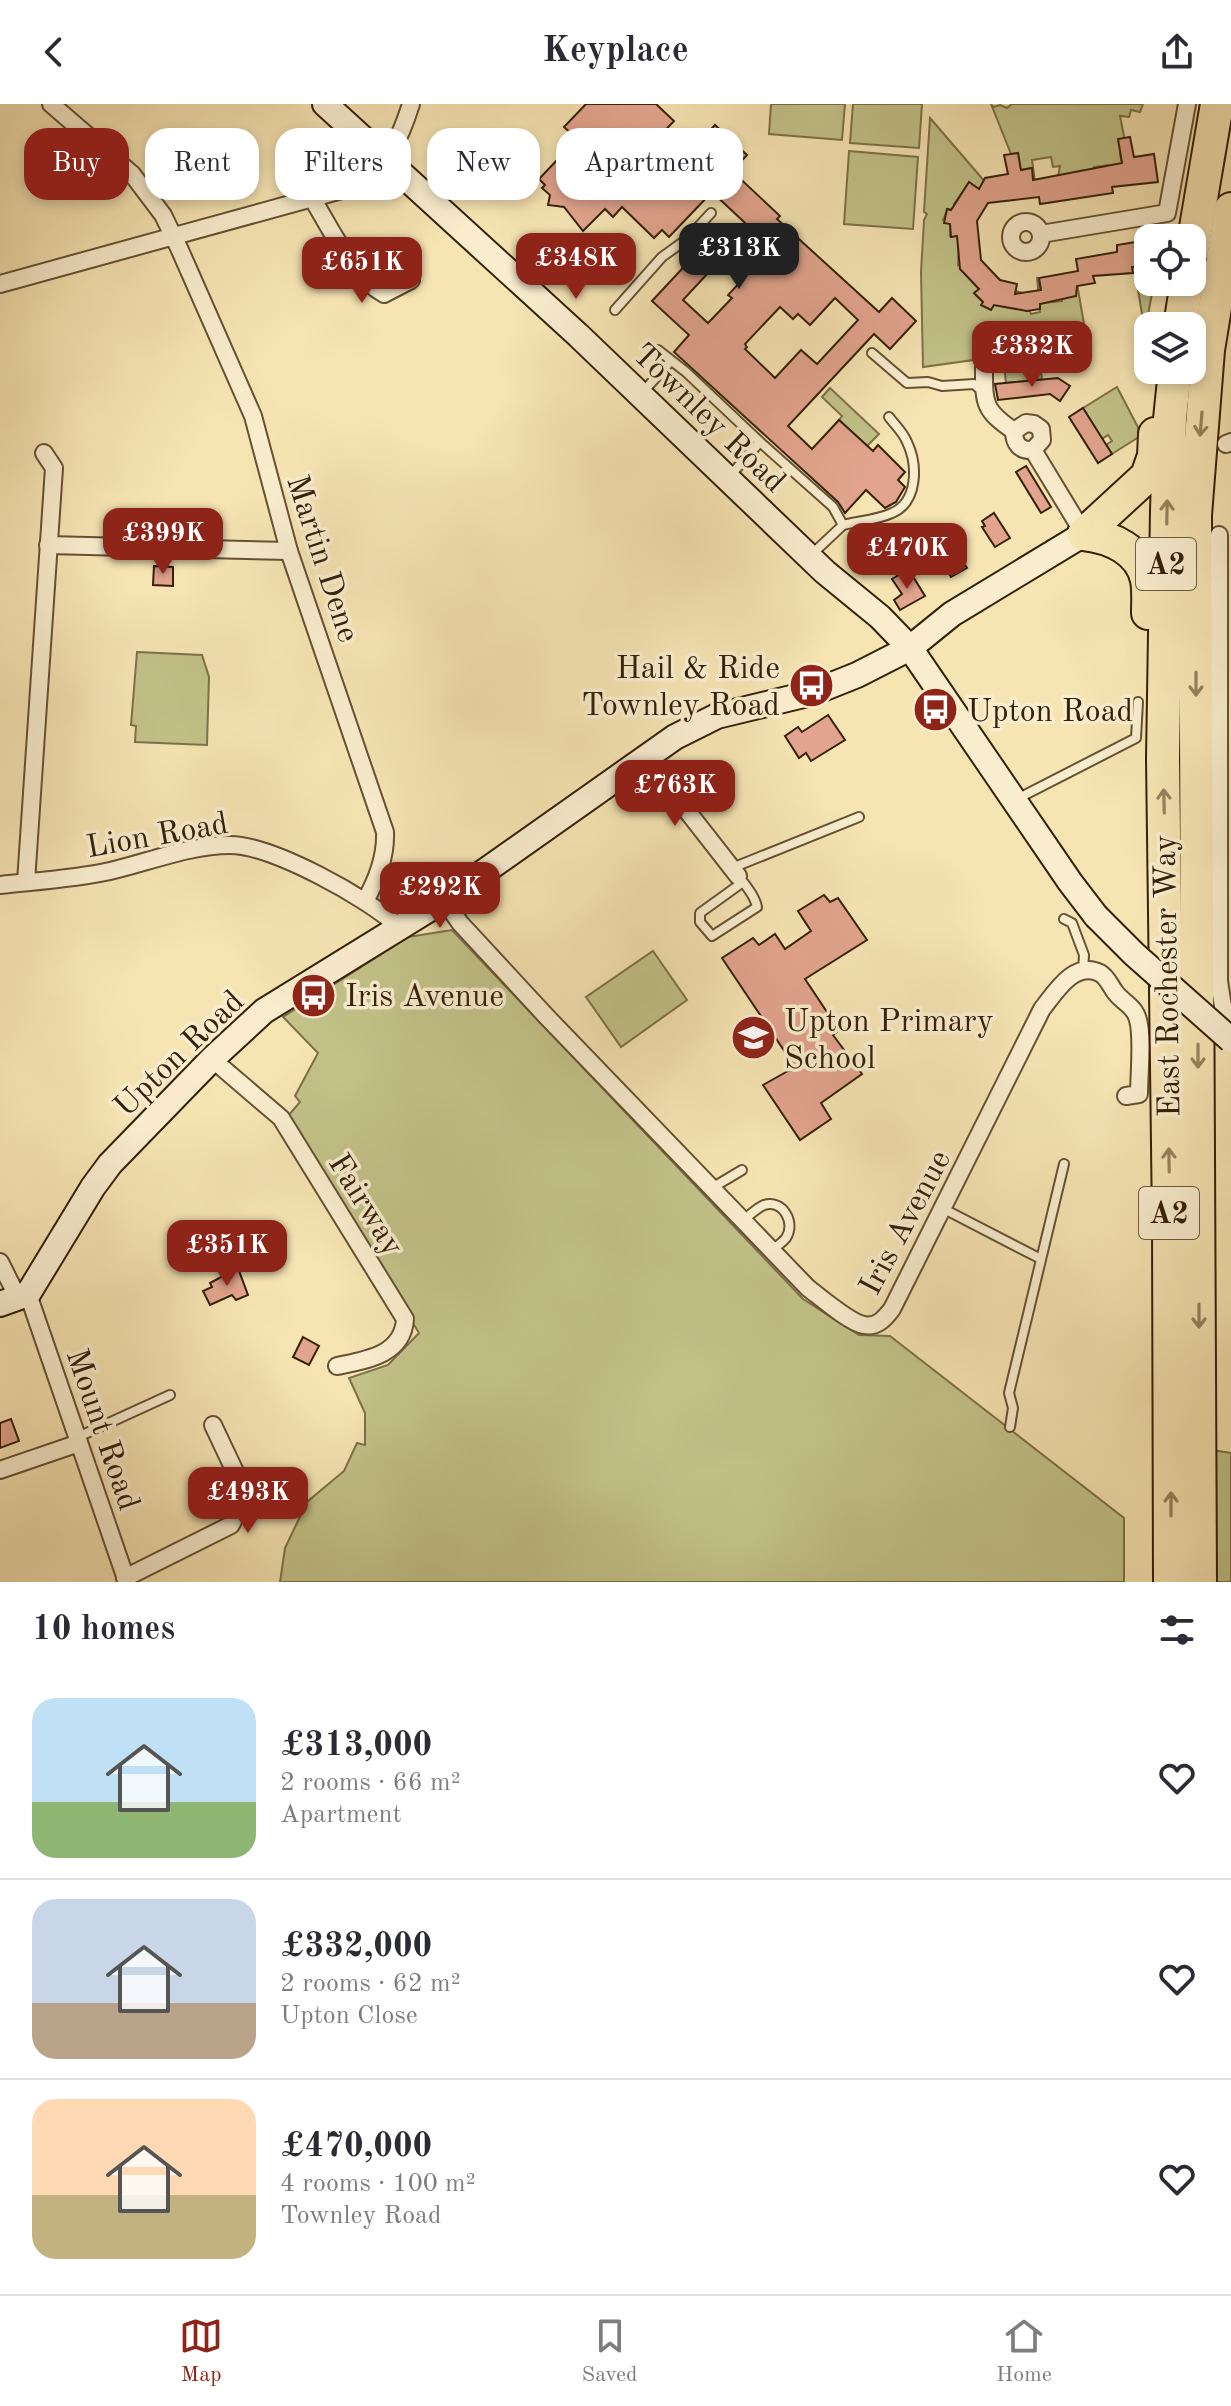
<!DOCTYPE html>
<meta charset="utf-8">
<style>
:root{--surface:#fff;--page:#f7f7f7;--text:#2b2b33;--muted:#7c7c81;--line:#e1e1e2;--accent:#8f2418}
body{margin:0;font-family:"Old Standard TT",serif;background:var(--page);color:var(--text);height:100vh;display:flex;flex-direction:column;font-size:30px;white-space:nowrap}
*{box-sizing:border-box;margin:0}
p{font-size:26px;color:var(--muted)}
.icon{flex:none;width:44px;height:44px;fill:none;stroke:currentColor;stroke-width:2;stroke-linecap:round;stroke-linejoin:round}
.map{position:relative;height:1478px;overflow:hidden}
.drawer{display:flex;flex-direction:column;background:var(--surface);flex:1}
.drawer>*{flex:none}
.guide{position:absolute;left:24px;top:24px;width:800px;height:72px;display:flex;gap:16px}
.controls{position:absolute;left:1134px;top:120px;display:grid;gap:16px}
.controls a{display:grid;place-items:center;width:72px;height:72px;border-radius:16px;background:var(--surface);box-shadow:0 4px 12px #0003;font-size:40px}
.price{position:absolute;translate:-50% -68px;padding:0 18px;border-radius:16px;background:var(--accent);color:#fff;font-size:26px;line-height:52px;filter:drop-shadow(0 2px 4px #0008)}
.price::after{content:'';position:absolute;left:50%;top:48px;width:24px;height:18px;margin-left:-12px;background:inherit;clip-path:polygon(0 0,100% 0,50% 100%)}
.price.on{background:#222;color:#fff}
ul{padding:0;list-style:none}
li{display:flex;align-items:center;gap:24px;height:200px;padding:0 32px}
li+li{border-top:2px solid var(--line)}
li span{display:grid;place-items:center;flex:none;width:224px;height:160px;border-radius:24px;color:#555}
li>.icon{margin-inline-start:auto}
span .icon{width:96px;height:96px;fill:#fffc;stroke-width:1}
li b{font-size:34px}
h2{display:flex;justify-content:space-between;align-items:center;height:96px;padding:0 32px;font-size:34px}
.chip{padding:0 28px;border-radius:24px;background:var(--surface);box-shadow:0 4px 12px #0003;font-size:28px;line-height:72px}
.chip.on{background:var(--accent);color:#fff}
header{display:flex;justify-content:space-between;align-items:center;height:104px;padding:0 32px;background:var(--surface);font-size:36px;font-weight:700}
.menu{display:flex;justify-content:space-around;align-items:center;height:112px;border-top:2px solid var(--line);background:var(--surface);font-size:22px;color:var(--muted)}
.menu a{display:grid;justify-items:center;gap:4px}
.menu .on{color:var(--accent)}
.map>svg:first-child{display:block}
.green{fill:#c2c289;stroke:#7c7148;stroke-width:2}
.building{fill:#e2a48e;stroke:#352008;stroke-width:2;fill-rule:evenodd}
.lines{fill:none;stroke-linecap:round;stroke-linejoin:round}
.lane-casing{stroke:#655133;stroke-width:12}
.street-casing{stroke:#655133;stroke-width:20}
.secondary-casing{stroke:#352008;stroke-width:28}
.highway-casing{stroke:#352008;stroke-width:36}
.lane{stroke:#f9edce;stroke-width:8}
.street{stroke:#f9edce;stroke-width:16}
.secondary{stroke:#f9edce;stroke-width:24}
.highway{stroke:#f6e4b3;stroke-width:32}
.secondary-bridge-casing{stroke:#352008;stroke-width:28;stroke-linecap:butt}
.secondary-bridge{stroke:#f9edce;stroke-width:24}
.oneway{stroke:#96825e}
.labels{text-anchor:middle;stroke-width:7;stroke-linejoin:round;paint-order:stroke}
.shield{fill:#f9edce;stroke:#705e43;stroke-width:2}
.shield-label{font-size:30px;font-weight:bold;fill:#352008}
.street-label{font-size:32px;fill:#352008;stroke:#f9edce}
.poi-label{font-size:32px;fill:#352008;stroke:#f9edce;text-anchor:start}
</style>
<header><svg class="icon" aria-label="back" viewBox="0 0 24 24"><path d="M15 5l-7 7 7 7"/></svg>Keyplace<svg class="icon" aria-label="share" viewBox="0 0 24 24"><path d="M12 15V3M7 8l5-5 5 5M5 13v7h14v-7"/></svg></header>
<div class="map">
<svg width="1231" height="1478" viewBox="0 0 1231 1478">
<rect width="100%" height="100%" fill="#f6e4b3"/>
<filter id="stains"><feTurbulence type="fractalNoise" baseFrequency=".0025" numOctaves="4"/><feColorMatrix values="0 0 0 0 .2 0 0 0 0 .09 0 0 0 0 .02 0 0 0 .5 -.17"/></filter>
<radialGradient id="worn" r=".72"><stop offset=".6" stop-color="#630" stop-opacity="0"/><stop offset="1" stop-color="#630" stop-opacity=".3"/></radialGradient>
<g class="green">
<polygon points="771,0 845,0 842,36 769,30"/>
<polygon points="853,0 922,0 919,44 850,39"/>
<path d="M991,0L993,3L1000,1L1007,4L1012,0H1143L1140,8L1131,6L1129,13L1120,12L1127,47L1120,49L1121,56L1126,59L1109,64L1108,61L1094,63V69C1081,62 1068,72 1057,78L1060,62L1053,63L1051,53L1032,56L1035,77L1032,64L1020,66L1018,49L1011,50Z"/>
<polygon points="930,14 986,79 979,85 969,79 954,100 963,106 961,108 948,105 943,116 959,121 959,124 950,125 950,132 959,132 958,161 967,158 970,166 966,171 980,184 975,190 979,194 985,188 1000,192 999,202 1012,204 1016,187 1023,189 1026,207 1030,207 1031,210 1040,208 1037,173 1044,199 1062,197 1062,189 1076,192 1075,168 1087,237 1038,246 1042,275 1006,279 1003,252 923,263 921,168 924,116 927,110 924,108"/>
<polygon points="849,47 918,53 913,125 844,120"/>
<polygon points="1133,156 1139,162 1148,161 1148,178 1154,178 1145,228"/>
<polygon points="1117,283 1142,331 1112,350 1106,341 1112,337 1108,331 1102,335 1083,304"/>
<polygon points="830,284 879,330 867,342 839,316 842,312 822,293"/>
<polygon points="137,548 202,551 209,573 207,641 135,638 136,622 131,621"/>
<polygon points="452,826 803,1195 859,1231 890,1232 1124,1414 1124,1478 280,1478 285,1444 307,1398 344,1367 357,1339 365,1341 365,1309 349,1274 388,1261 419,1229 287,1013 300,998 295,992 318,949 283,913 408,833"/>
<polygon points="653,847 687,896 621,943 586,893"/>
<polygon points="1212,1346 1231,1349 1231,1478 1212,1478"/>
</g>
<g class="building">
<path d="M586,0H656L674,17L656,36L661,41L636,69L654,86L715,21L747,51L732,67L780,112L777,115L879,208L892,194L916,217L890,245L874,230L788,322L812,345L839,316L873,347L878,341L905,368L898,376L905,383L896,398L885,404L866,386L845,409L838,398L674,248L689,231L652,197L693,153L709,168L683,196L708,219L732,194L728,191L757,160L760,162L771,151L767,121L758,131L712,88L669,133L662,126L654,134L622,103L613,113L605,105L583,127L564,103L548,101L550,91L542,84L545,81L539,75L577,35L564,23ZM835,194L858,216L817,260L801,246L775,274L745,245L747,243L745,240L780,203L793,215L798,210L810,221Z"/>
<polygon points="1130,33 1134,53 1154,50 1158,78 1112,83 1113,89 1040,100 1039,93 988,99 977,117 981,156 1000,176 1017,180 1015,190 1041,186 1039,174 1078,167 1076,155 1117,148 1117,141 1148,136 1148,161 1132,163 1133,169 1093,172 1095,179 1077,182 1076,192 1040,200 1040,205 1027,207 994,201 991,206 981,201 983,198 974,189 979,185 960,165 957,132 951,133 950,120 944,119 947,105 951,106 969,78 979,85 985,74 1008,70 1004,51 1018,49 1021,66 1032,64 1033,76 1122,59 1118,35"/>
<polygon points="1058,274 1070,282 1060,297 1050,290 998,296 995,280"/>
<polygon points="1083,304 1112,350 1098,359 1069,313"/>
<polygon points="1026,362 1051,403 1041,409 1016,368"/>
<polygon points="994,409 1010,434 995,443 982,423 985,422 982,417"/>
<polygon points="947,441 954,443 967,464 951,473 936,448"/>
<polygon points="154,462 173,463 173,482 153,481"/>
<polygon points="902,469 906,475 912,471 925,492 900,506 894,496 902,490 892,475"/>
<polygon points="828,611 845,636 811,657 806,649 799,654 785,632 798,623 802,628"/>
<polygon points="824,791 830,798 838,794 867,836 805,875 839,926 833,931 862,970 821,999 831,1015 800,1036 763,981 795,963 722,854 753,834 759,841 775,830 785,845 811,827 798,807"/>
<polygon points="238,1164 248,1191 236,1196 232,1191 210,1201 203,1187 212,1183 210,1179"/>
<polygon points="303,1233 319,1242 309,1261 293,1253"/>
<polygon points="11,1315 19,1337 0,1344 0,1319"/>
</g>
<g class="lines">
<defs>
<g id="lane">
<polyline points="615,206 662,153 687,135 711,109"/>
<polyline points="658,246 686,268 760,338 728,374"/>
<polyline points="872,249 907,279 928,278 942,282 974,280 983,288"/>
<polyline points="641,290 670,258"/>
<polyline points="760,338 833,403 843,421 810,452"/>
<path d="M843,421C858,417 877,416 892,409C918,398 918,361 907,338C903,328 895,321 889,313"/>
<polyline points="1015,696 1136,634 1138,598"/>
<polyline points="732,764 859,713"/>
<path d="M738,772C745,780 755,792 757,803L712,832L700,818V809L743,778"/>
<polyline points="1064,815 1072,819 1084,851 1083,866"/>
<polyline points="712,1084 742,1066"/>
<polyline points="944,1105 1039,1154"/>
<path d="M743,1116C750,1111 757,1104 764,1101C783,1095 796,1119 786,1134C782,1139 776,1143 771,1146"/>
<polyline points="1010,1323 1013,1304 1009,1289 1064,1060"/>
<polyline points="78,1333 170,1291"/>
</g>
<g id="street">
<path d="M51,0L132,70L163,111L179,144L253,312L289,447L385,728C386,752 377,776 365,797"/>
<path d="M312,94C331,125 353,173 384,190L411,176"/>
<circle cx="1026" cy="133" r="15"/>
<polyline points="1041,130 1167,109 1187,0"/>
<path d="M0,180L356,82C388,61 400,35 411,0"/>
<path d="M984,263C984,299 983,306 1014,327"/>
<path d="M1014,327C1014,340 1020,347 1033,346L1084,430"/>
<polyline points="1014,327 1026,319 1034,320 1041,325 1042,336 1033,346"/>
<polyline points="1226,340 1231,338"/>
<polyline points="1219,431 1219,877 1223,903 1231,910"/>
<polyline points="48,441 289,447"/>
<polyline points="645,653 738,772"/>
<polyline points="26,778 54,364 44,349"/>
<path d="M0,781C37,777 74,775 110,767C149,758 190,741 230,741C272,741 368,794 399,823"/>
<path d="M444,796L460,819L546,912L808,1184C820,1193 850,1219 864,1221C877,1224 885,1214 892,1205L1042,905C1055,889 1074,856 1100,869C1107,873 1110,881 1115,888C1122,898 1135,902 1138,916C1143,932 1139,972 1139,990L1126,992"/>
<path d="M212,955L281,1014L405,1215C403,1251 366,1256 337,1262"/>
<polyline points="0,1158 14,1186 28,1190 127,1478"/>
<polyline points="0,1366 79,1339"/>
<polyline points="125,1474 231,1421 246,1391 213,1321"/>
</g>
<g id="secondary">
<polyline points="325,0 578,231 825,468 880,513 910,544 1070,778 1096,812"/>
<polyline points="0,1200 28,1190 93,1083 110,1060 212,955 264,907 444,796 675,633 717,612 812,589 857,571 910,544 952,510 1084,430"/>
</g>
<g id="highway">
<polyline points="1192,147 1217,0"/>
<polyline points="1180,222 1187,178"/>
<path d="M1084,430C1111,433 1141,446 1147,476C1149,486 1148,499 1148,509"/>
<polyline points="1084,430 1147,372 1154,352 1155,330"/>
<polyline points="1170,1478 1169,1118 1163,654 1167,406 1170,315 1175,266"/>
<polyline points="1200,1478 1195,411 1208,246 1231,105"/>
</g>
</defs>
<use href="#lane" class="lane-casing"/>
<use href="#street" class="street-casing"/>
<use href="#secondary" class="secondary-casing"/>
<use href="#highway" class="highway-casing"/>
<use href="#lane" class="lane"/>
<use href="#street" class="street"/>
<use href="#secondary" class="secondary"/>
<use href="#highway" class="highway"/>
<defs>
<polyline id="secondary-bridge" points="1096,812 1134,850 1231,936"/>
</defs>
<use href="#secondary-bridge" class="secondary-bridge-casing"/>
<use href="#secondary-bridge" class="secondary-bridge"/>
</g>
<defs><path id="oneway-shaft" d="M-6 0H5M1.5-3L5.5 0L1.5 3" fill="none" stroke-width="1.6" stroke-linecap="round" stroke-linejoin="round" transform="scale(2)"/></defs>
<g class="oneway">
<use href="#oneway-shaft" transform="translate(1201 320) rotate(95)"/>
<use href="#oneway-shaft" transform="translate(1167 408) rotate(-89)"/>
<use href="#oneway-shaft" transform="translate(1196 580) rotate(90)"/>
<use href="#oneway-shaft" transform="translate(1164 697) rotate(-91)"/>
<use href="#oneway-shaft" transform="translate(1198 952) rotate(90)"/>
<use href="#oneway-shaft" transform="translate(1169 1056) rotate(-91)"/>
<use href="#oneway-shaft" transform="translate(1199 1212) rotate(90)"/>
<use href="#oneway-shaft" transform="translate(1171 1400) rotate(-90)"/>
</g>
<defs>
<symbol id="bus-disc" viewBox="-11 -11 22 22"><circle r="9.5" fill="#8f2418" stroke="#f9edce"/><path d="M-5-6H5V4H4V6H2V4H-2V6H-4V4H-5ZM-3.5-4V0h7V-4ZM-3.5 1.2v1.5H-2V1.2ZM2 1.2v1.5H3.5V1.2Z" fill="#fff"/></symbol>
<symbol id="school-disc" viewBox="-11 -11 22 22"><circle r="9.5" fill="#8f2418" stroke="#f9edce"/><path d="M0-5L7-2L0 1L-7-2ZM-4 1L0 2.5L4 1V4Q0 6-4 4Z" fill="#fff"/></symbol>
</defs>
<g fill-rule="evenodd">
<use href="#bus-disc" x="786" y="556" width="51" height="51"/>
<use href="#bus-disc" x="910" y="580" width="51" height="51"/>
<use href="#bus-disc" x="288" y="866" width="51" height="51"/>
<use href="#school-disc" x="728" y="908" width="51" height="51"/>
</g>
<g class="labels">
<g class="shield">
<rect x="1136" y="434" width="60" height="52" rx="6"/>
<rect x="1139" y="1083" width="60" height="52" rx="6"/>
</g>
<g class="shield-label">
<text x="1166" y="470">A2</text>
<text x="1169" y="1119">A2</text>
</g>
<g class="street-label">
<text transform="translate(710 313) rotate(44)" y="11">Townley Road</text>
<text transform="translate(324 454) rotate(72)" y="11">Martin Dene</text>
<text transform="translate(157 730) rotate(-10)" y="11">Lion Road</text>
<text transform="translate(1166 872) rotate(-91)" y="11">East Rochester Way</text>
<text transform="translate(178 949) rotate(-44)" y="11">Upton Road</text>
<text transform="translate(367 1100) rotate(58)" y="11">Fairway</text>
<text transform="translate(904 1118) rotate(-62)" y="11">Iris Avenue</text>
<text transform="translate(104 1325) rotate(71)" y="11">Mount Road</text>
</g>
<g class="poi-label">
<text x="780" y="574" text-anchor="end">Hail &amp; Ride<tspan x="780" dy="37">Townley Road</tspan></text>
<text x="967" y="617">Upton Road</text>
<text x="345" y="902">Iris Avenue</text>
<text x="784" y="927">Upton Primary<tspan x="784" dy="37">School</tspan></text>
</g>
</g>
<rect width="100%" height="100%" filter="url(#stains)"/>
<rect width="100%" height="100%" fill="url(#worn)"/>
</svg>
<div class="controls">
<a><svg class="icon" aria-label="locate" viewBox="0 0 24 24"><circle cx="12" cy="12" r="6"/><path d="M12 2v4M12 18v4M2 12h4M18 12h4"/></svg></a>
<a><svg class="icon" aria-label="layers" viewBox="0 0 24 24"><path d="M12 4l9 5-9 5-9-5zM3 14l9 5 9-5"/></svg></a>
</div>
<b class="price on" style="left:739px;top:187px">£313K</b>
<b class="price" style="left:576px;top:197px">£348K</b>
<b class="price" style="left:362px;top:201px">£651K</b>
<b class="price" style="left:1032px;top:285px">£332K</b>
<b class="price" style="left:163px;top:472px">£399K</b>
<b class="price" style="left:907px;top:487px">£470K</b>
<b class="price" style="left:675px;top:724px">£763K</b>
<b class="price" style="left:440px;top:826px">£292K</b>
<b class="price" style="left:227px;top:1184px">£351K</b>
<b class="price" style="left:248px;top:1431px">£493K</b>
<div class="guide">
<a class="chip on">Buy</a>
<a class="chip">Rent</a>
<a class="chip">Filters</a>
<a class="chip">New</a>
<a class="chip">Apartment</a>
</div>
</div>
<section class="drawer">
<h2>10 homes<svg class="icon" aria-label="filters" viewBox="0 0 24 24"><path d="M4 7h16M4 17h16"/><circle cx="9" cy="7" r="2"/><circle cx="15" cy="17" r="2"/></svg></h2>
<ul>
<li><span style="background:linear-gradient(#bfe0f5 65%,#8fb573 0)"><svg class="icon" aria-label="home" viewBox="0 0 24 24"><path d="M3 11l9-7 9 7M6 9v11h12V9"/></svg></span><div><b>£313,000</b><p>2 rooms · 66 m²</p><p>Apartment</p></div><svg class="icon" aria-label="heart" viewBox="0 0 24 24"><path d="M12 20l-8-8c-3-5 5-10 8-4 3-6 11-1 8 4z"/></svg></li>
<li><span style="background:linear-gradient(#c9d6e8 65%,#b9a48a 0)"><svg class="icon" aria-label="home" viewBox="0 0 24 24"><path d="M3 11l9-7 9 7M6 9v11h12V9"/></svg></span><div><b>£332,000</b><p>2 rooms · 62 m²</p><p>Upton Close</p></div><svg class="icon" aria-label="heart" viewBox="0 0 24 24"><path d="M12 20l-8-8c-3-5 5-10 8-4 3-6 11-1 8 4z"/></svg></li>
<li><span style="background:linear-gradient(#ffd9b3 60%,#c2b280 0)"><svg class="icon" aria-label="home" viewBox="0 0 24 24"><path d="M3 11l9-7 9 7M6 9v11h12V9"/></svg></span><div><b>£470,000</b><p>4 rooms · 100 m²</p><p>Townley Road</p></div><svg class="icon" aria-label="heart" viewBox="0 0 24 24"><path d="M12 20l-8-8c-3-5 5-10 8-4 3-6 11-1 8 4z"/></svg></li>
</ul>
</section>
<nav class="menu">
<a class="on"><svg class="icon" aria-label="map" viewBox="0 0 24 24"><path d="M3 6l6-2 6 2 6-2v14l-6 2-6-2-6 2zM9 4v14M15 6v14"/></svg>Map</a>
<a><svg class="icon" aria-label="saved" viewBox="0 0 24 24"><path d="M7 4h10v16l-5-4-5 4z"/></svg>Saved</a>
<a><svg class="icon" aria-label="home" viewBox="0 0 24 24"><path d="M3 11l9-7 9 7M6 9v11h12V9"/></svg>Home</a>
</nav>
